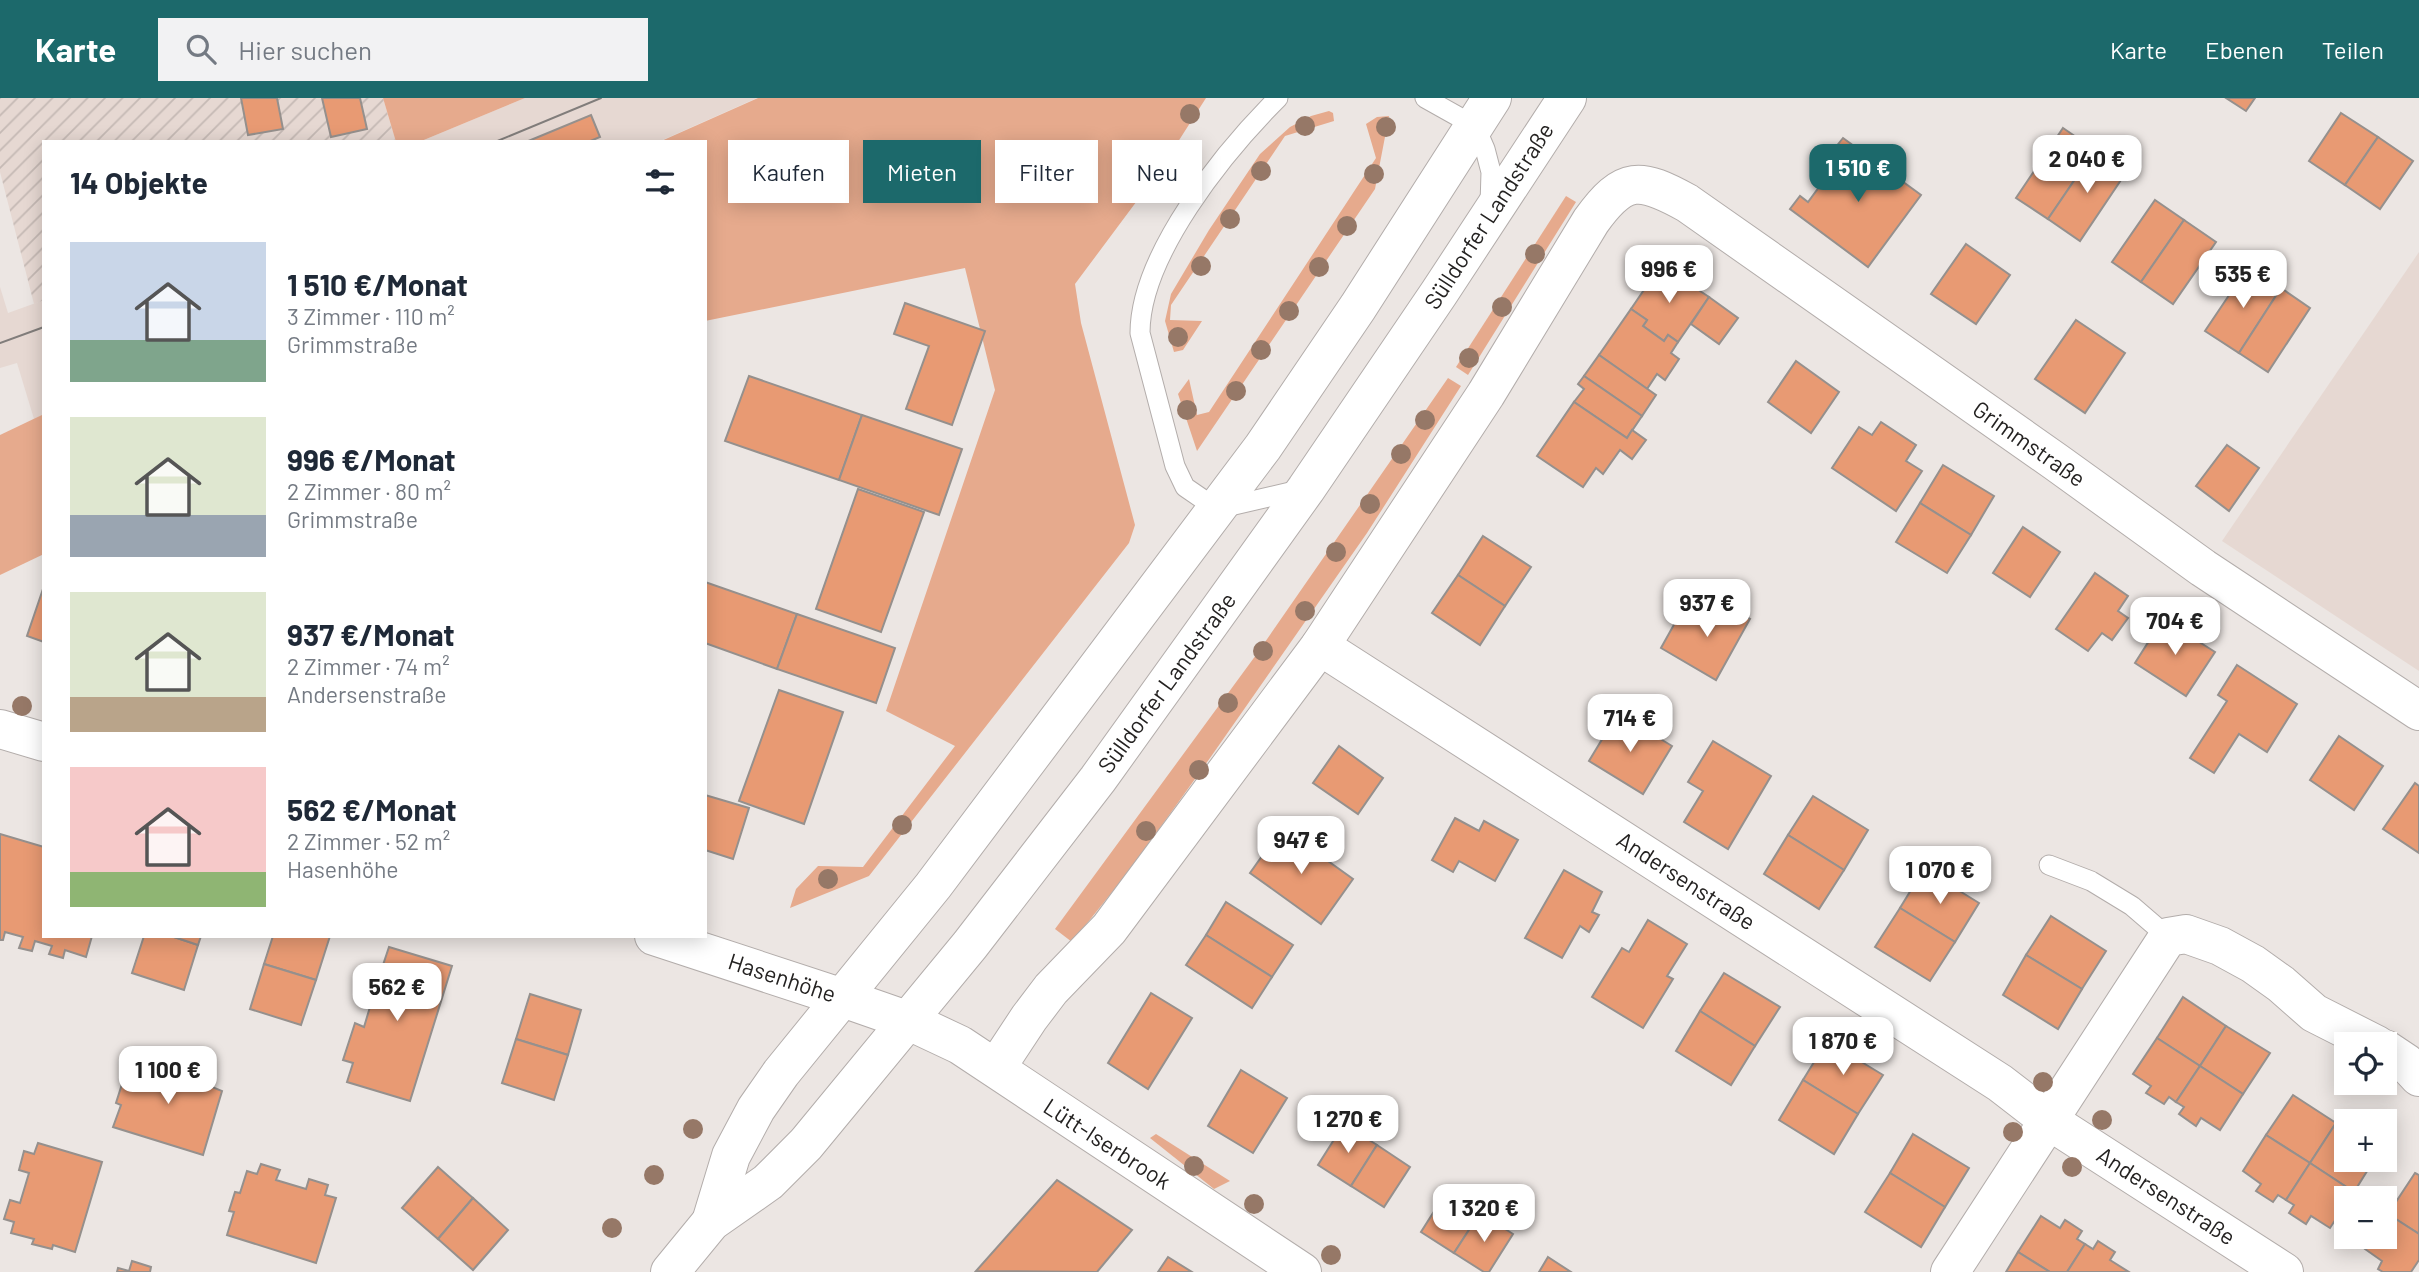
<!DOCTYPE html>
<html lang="de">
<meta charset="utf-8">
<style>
:root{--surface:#fff;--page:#f2f2f3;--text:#1f2937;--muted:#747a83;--accent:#1c696b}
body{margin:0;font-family:Barlow,sans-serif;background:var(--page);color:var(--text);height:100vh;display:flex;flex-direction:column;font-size:26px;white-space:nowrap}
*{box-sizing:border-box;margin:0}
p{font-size:23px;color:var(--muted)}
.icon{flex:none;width:38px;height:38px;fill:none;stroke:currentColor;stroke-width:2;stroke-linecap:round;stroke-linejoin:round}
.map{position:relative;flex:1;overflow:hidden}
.side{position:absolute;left:42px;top:42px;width:665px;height:798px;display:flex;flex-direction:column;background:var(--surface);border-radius:0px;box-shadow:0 4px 18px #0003}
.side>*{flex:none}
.top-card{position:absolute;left:728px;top:42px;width:665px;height:63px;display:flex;gap:14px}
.controls{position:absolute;left:2334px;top:934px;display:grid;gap:14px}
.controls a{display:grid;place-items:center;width:63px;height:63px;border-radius:0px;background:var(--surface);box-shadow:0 4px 18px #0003;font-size:35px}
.price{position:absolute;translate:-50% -60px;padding:0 16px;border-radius:14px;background:#fff;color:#222;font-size:23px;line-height:46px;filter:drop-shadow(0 2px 4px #0008)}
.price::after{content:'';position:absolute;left:50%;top:42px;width:21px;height:16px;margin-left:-10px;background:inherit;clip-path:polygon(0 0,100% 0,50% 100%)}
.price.active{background:var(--accent);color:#fff}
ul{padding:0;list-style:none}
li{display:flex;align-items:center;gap:21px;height:175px;padding:0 28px}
li span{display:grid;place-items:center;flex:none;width:196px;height:140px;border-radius:0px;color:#555}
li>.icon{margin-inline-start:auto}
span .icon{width:84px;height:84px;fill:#fffc;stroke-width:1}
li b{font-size:30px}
h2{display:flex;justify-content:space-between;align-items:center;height:84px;padding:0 28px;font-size:30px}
.chip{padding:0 24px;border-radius:0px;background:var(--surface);box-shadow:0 4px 18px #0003;font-size:24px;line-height:63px}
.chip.active{background:var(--accent);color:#fff}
header{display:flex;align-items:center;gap:42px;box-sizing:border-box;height:98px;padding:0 35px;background:var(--accent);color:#fff}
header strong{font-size:33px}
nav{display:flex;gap:38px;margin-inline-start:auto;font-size:24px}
.search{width:490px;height:63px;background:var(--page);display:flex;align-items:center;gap:18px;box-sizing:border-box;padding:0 24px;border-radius:0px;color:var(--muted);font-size:26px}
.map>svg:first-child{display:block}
.built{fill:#e6d8d2}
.industrial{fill:url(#industrial-furrows)}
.green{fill:#e6aa8d}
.building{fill:#e89a73;stroke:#95908d;stroke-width:2}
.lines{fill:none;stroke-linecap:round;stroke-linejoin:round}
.lane-casing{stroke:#b3adab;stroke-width:21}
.street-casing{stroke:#b3adab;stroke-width:40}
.secondary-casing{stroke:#b3adab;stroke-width:40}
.primary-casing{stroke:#b3adab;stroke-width:40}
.lane{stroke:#fff;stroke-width:19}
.street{stroke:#fff;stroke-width:38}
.secondary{stroke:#fff;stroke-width:38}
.primary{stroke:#fff;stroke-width:38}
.tram{stroke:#817d7b;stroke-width:2}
.tree{fill:#967867}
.labels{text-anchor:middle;stroke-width:7;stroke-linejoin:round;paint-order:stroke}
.street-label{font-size:23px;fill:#242221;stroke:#fff}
</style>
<header>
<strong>Karte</strong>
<div class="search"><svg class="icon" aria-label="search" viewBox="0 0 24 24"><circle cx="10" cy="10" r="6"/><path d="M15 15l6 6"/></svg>Hier suchen</div>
<nav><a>Karte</a><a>Ebenen</a><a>Teilen</a></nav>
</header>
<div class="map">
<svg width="2419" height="1174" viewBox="0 0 2419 1174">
<defs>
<pattern id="industrial-furrows" width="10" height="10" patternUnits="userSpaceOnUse" patternTransform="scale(1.75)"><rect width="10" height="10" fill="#e6d8d2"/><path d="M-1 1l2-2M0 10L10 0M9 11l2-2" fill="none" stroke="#c5b9b4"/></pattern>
</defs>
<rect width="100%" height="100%" fill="#ece6e3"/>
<g class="built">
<polygon points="525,0 757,0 658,44 419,44"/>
<polygon points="2419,154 2419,573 2222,443"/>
<polygon points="0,189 8,215 44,202 44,316 34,321 17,265 0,270"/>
</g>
<polygon class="industrial" points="0,0 383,0 396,44 44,44 44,202 34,206 0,74"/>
<g class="green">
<polygon points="383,0 525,0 419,44 396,44"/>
<polygon points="758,0 1206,0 1160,72 1075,186 1081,225 1135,427 1129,445 869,778 790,810 796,791 818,768 863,769 955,648 886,613 995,292 965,170 705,223 705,44 659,44"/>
<polygon points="1329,13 1333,15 1334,23 1285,38 1171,207 1170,222 1202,223 1183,252 1174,254 1165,223 1171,196 1209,132 1260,56 1290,29 1311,18"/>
<polygon points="1389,18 1375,91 1197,353 1178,296 1189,281 1197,317 1209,314 1376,60 1366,26 1377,19"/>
<polygon points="1566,98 1576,104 1468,277 1456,269"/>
<polygon points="1448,280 1461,288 1367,435 1210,660 1129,773 1072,844 1055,831 1256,557"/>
<polygon points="44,316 44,456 0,477 0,337"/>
<polygon points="1156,1036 1230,1083 1214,1091 1150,1040"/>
</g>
<g class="building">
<polygon points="241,0 277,0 283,31 248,37"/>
<polygon points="322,0 360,0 367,31 331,39"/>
<polygon points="2226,0 2255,0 2246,13"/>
<polygon points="2341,15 2378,39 2345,87 2309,63"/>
<polygon points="591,17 600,39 588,44 526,44"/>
<polygon points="2063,30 2095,52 2048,121 2016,100"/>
<polygon points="2378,39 2413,63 2380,111 2345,87"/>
<polygon points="1843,40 1921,97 1868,169 1790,111 1800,98 1808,104 1836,66 1827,60"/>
<polygon points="2095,52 2127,73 2080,143 2048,121"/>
<polygon points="2155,102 2184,122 2141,184 2112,164"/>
<polygon points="2184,122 2216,144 2173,206 2141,184"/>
<polygon points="1966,146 2010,177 1976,226 1931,196"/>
<polygon points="1661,167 1709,199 1678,244 1668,237 1664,243 1643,228 1647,222 1631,211"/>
<polygon points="2248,169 2281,190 2239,255 2205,233"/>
<polygon points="2281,190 2310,210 2268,274 2239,255"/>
<polygon points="1709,199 1738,220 1719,246 1691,226"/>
<polygon points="905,205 985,233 952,327 906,311 929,248 894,236"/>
<polygon points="1631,211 1647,222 1643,228 1664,243 1668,237 1678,244 1671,255 1679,261 1665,282 1657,276 1647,291 1599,257"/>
<polygon points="2076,222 2125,255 2085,315 2035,281"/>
<polygon points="1599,257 1656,297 1642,318 1584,278"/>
<polygon points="1796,263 1839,294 1811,335 1768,304"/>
<polygon points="749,278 862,317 839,382 725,343"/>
<polygon points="1584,278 1642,318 1627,340 1574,304 1584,291 1578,286"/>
<polygon points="1574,304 1627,340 1632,332 1646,342 1632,361 1620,352 1603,376 1596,370 1583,389 1537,358"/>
<polygon points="862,317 962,351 939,417 839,382"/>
<polygon points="1881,324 1916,347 1906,363 1922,373 1896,413 1832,370 1859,329 1872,337"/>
<polygon points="2227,347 2259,370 2229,413 2196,388"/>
<polygon points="1943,367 1994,398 1971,437 1920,405"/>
<polygon points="858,391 924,414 881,534 816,511"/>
<polygon points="1920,405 1971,437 1947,475 1896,444"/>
<polygon points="2023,429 2060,454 2030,499 1993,475"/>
<polygon points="1483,438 1531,469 1505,508 1458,477"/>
<polygon points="2095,475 2128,498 2118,513 2128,520 2112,542 2102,535 2088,553 2056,531"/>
<polygon points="1458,477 1505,508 1480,547 1432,515"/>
<polygon points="705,484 797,516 777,571 705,545"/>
<polygon points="44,488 44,544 27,538"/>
<polygon points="1718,503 1750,521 1716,582 1661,550 1681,514 1704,527"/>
<polygon points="797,516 895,550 876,605 777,571"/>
<polygon points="2163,521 2215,554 2186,598 2135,565"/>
<polygon points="2237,567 2297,606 2267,654 2239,636 2214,675 2190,660 2227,603 2218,597"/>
<polygon points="779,592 843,614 804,726 739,703"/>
<polygon points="1618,615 1672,648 1643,696 1589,663"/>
<polygon points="2339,638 2383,668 2354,712 2310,682"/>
<polygon points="1713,643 1771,678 1728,751 1684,724 1703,693 1688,684"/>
<polygon points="1339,648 1383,680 1358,716 1313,685"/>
<polygon points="2415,685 2419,688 2419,755 2383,731"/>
<polygon points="705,697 749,710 733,761 705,752"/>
<polygon points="1813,698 1868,732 1844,772 1788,737"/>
<polygon points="1455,720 1479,733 1484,723 1518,742 1495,783 1459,763 1453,774 1432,762"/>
<polygon points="1282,730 1353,781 1321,826 1250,775"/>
<polygon points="0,736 44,749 44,838 92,838 86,859 65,852 63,860 49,856 52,848 35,843 32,853 19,850 23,839 5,834 3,842 0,842"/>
<polygon points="1788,737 1844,772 1819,811 1764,776"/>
<polygon points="1924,771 1979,805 1955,844 1900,810"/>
<polygon points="1564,772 1602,794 1592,814 1599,817 1589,834 1580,828 1562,860 1525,840"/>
<polygon points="1226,804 1293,847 1272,879 1206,837"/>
<polygon points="1900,810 1955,844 1930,883 1875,849"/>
<polygon points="2051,818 2106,853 2082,891 2026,857"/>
<polygon points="1648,822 1687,846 1667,878 1673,881 1643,930 1592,899 1622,850 1629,854"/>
<polygon points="1206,837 1272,879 1252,910 1186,867"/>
<polygon points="144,838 171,838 198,847 184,892 132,875"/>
<polygon points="171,838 201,838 198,847"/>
<polygon points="273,838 330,838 316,882 264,866"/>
<polygon points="389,849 452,868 410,1003 347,984 353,965 343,962 355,925 364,929 370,909 361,906 372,870 381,873"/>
<polygon points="2026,857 2082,891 2058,931 2003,897"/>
<polygon points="264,866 316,882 301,927 250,911"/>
<polygon points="1724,875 1780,909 1755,948 1700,913"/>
<polygon points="1151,895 1192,920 1148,991 1108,965"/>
<polygon points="530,896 581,912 568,957 516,941"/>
<polygon points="2183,899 2226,928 2200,968 2157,940"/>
<polygon points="1700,913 1755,948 1731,987 1676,953"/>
<polygon points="2226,928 2270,955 2243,996 2200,968"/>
<polygon points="2157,940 2200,968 2176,1004 2169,999 2164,1006 2146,995 2151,988 2133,976"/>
<polygon points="516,941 568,957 554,1002 502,985"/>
<polygon points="1827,943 1883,977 1858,1016 1803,982"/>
<polygon points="147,958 167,964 163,974 193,983 196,973 215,979 212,989 222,993 203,1057 113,1029 121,1007 116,1005 122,986 127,988 133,965 144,968"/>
<polygon points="2200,968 2243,996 2220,1032 2201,1020 2196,1028 2179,1016 2184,1009 2176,1004"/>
<polygon points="1241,972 1287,1000 1253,1055 1208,1028"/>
<polygon points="1803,982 1858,1016 1834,1056 1779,1022"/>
<polygon points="2293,997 2336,1025 2310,1065 2266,1037"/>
<polygon points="2336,1025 2347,1032 2347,1062 2374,1062 2354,1094 2310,1065"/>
<polygon points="1344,1026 1377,1047 1351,1088 1318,1067"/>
<polygon points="1913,1036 1969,1070 1945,1109 1890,1075"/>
<polygon points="2266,1037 2310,1065 2286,1102 2278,1097 2273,1104 2256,1093 2261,1086 2243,1073"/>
<polygon points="38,1045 102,1064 75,1154 53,1147 52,1151 32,1146 34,1141 11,1135 14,1124 4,1121 10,1102 20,1105 29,1075 19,1072 24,1053 34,1056"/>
<polygon points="1377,1047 1410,1069 1384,1109 1351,1088"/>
<polygon points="2310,1065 2354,1094 2347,1101 2347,1104 2330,1130 2311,1118 2306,1126 2289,1115 2294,1107 2286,1102"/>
<polygon points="261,1066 280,1072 276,1082 306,1091 309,1081 328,1087 325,1097 336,1100 316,1165 227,1137 234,1114 229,1113 235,1094 240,1095 247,1073 257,1076"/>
<polygon points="438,1069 473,1100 438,1141 402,1110"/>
<polygon points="1890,1075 1945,1109 1921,1149 1865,1114"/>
<polygon points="2415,1075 2419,1077 2419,1136 2388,1116"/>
<polygon points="1057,1082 1132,1132 1097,1174 976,1173"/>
<polygon points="1447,1093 1480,1115 1454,1155 1421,1134"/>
<polygon points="473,1100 508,1132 473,1172 438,1141"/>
<polygon points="1480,1115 1513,1136 1489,1174 1484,1174 1454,1155"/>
<polygon points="2388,1116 2419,1136 2419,1162 2411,1174 2383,1174 2378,1171 2382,1163 2365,1151 2372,1139 2385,1139 2385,1120"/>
<polygon points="2041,1118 2060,1130 2065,1122 2082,1133 2077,1141 2085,1146 2067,1174 2050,1174 2018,1154"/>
<polygon points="2098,1143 2115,1154 2110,1162 2129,1174 2067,1174 2085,1146 2093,1151"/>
<polygon points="2018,1154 2050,1174 2006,1174"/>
<polygon points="1168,1159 1192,1174 1158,1174"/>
<polygon points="1548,1159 1571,1174 1539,1174"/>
<polygon points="132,1163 151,1169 150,1174 117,1174 118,1170 129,1173"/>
</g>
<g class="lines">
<defs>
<g id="lane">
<path d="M1278,0C1224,54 1140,157 1140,235L1175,368L1185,389L1217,411L1303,391"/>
<polyline points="1425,0 1475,28 1485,51 1491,74 1490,107"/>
<polyline points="2049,767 2091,783 2132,808 2168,839"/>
</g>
<g id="street">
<polyline points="1320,548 2000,985 2048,1022 2284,1174"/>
<polyline points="0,631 44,644"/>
<polyline points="654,838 843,900"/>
<polyline points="909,923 960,947 1302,1174"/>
<polyline points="2385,951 2406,965 2419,979"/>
<path d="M996,970L1029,920L1051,891L1109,831L1320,548L1486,296L1591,123C1624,77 1640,79 1687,105L2056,364L2203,470L2419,613"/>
<polyline points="1950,1174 2168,839 2186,836 2220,848 2253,866 2281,886 2314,915 2377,947"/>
</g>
<polyline id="secondary" points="843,900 909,923"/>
<g id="primary">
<polyline points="711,1124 731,1058 756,1011 781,975 933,788 1263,349 1358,209 1492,0"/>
<polyline points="670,1174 711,1124 768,1084 806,1046 970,847 1098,681 1306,391 1439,195 1567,0"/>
</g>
</defs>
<use href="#lane" class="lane-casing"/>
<use href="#street" class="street-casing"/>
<use href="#secondary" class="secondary-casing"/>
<use href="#primary" class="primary-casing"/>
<use href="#lane" class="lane"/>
<use href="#street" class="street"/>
<use href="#secondary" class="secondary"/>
<use href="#primary" class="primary"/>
<g class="tram">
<polyline points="495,44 601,0"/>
<polyline points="0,245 44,229"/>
</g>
</g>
<g class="tree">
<circle cx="1190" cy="16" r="10"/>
<circle cx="1305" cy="28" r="10"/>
<circle cx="1386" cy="29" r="10"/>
<circle cx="1261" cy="73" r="10"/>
<circle cx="1374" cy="76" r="10"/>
<circle cx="1230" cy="121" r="10"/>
<circle cx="1347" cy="128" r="10"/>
<circle cx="1535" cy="156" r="10"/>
<circle cx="1201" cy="168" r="10"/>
<circle cx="1319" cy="169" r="10"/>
<circle cx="1502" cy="209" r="10"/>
<circle cx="1289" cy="213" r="10"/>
<circle cx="1178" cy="239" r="10"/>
<circle cx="1261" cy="252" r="10"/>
<circle cx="1469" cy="260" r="10"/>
<circle cx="1236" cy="293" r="10"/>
<circle cx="1187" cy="312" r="10"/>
<circle cx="1425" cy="322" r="10"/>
<circle cx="1401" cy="356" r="10"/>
<circle cx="1370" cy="406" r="10"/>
<circle cx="1336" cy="454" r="10"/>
<circle cx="1305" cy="513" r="10"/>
<circle cx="1263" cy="553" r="10"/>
<circle cx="1228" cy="605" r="10"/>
<circle cx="22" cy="608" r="10"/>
<circle cx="1199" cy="672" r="10"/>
<circle cx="902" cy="727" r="10"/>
<circle cx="1146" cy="733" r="10"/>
<circle cx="828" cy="781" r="10"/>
<circle cx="2043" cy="984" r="10"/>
<circle cx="2102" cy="1022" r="10"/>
<circle cx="693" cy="1031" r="10"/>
<circle cx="2013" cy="1034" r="10"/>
<circle cx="1194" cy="1068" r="10"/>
<circle cx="2072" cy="1069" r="10"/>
<circle cx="654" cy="1077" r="10"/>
<circle cx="1254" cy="1106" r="10"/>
<circle cx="612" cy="1130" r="10"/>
<circle cx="1331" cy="1157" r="10"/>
</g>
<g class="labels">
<g class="street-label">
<text transform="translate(1489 118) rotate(-57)" y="8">Sülldorfer Landstraße</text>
<text transform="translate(2029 346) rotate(35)" y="8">Grimmstraße</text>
<text transform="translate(1167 585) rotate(-54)" y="8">Sülldorfer Landstraße</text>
<text transform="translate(1686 783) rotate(33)" y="8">Andersenstraße</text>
<text transform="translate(782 880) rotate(18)" y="8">Hasenhöhe</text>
<text transform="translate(1107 1046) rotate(33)" y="8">Lütt-Iserbrook</text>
<text transform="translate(2166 1098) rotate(33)" y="8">Andersenstraße</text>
</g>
</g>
</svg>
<div class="controls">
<a><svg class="icon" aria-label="locate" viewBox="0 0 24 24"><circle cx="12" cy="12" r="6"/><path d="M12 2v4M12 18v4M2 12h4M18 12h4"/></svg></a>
<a>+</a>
<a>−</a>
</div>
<b class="price" style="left:2087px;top:97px">2 040 €</b>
<b class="price active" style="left:1858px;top:106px">1 510 €</b>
<b class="price" style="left:1669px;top:207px">996 €</b>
<b class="price" style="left:2243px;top:212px">535 €</b>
<b class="price" style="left:1707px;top:541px">937 €</b>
<b class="price" style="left:2175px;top:559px">704 €</b>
<b class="price" style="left:1630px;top:656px">714 €</b>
<b class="price" style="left:1301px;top:778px">947 €</b>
<b class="price" style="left:1940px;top:808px">1 070 €</b>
<b class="price" style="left:397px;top:925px">562 €</b>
<b class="price" style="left:1843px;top:979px">1 870 €</b>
<b class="price" style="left:168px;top:1008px">1 100 €</b>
<b class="price" style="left:1348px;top:1057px">1 270 €</b>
<b class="price" style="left:1484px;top:1146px">1 320 €</b>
<div class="top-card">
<a class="chip">Kaufen</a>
<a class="chip active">Mieten</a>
<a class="chip">Filter</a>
<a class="chip">Neu</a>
</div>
<section class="side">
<h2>14 Objekte<svg class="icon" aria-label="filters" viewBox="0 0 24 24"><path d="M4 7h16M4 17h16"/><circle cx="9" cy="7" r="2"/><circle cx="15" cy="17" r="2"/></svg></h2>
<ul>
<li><span style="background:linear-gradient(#c9d6e8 70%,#7fa58c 0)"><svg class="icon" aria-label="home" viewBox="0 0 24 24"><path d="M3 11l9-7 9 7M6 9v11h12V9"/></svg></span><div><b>1 510 €/Monat</b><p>3 Zimmer · 110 m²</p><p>Grimmstraße</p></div></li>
<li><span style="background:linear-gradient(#dfe7d0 70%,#9aa5b1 0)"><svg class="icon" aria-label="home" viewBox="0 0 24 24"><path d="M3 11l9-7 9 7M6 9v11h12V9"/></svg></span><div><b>996 €/Monat</b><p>2 Zimmer · 80 m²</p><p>Grimmstraße</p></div></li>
<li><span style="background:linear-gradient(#dfe7d0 75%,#b9a48a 0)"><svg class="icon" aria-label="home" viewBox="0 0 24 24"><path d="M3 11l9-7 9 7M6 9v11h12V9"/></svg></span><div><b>937 €/Monat</b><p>2 Zimmer · 74 m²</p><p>Andersenstraße</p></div></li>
<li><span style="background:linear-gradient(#f6c9c9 75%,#8fb573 0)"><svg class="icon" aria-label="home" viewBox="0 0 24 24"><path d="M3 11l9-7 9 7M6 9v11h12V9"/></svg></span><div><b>562 €/Monat</b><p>2 Zimmer · 52 m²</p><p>Hasenhöhe</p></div></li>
</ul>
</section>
</div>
